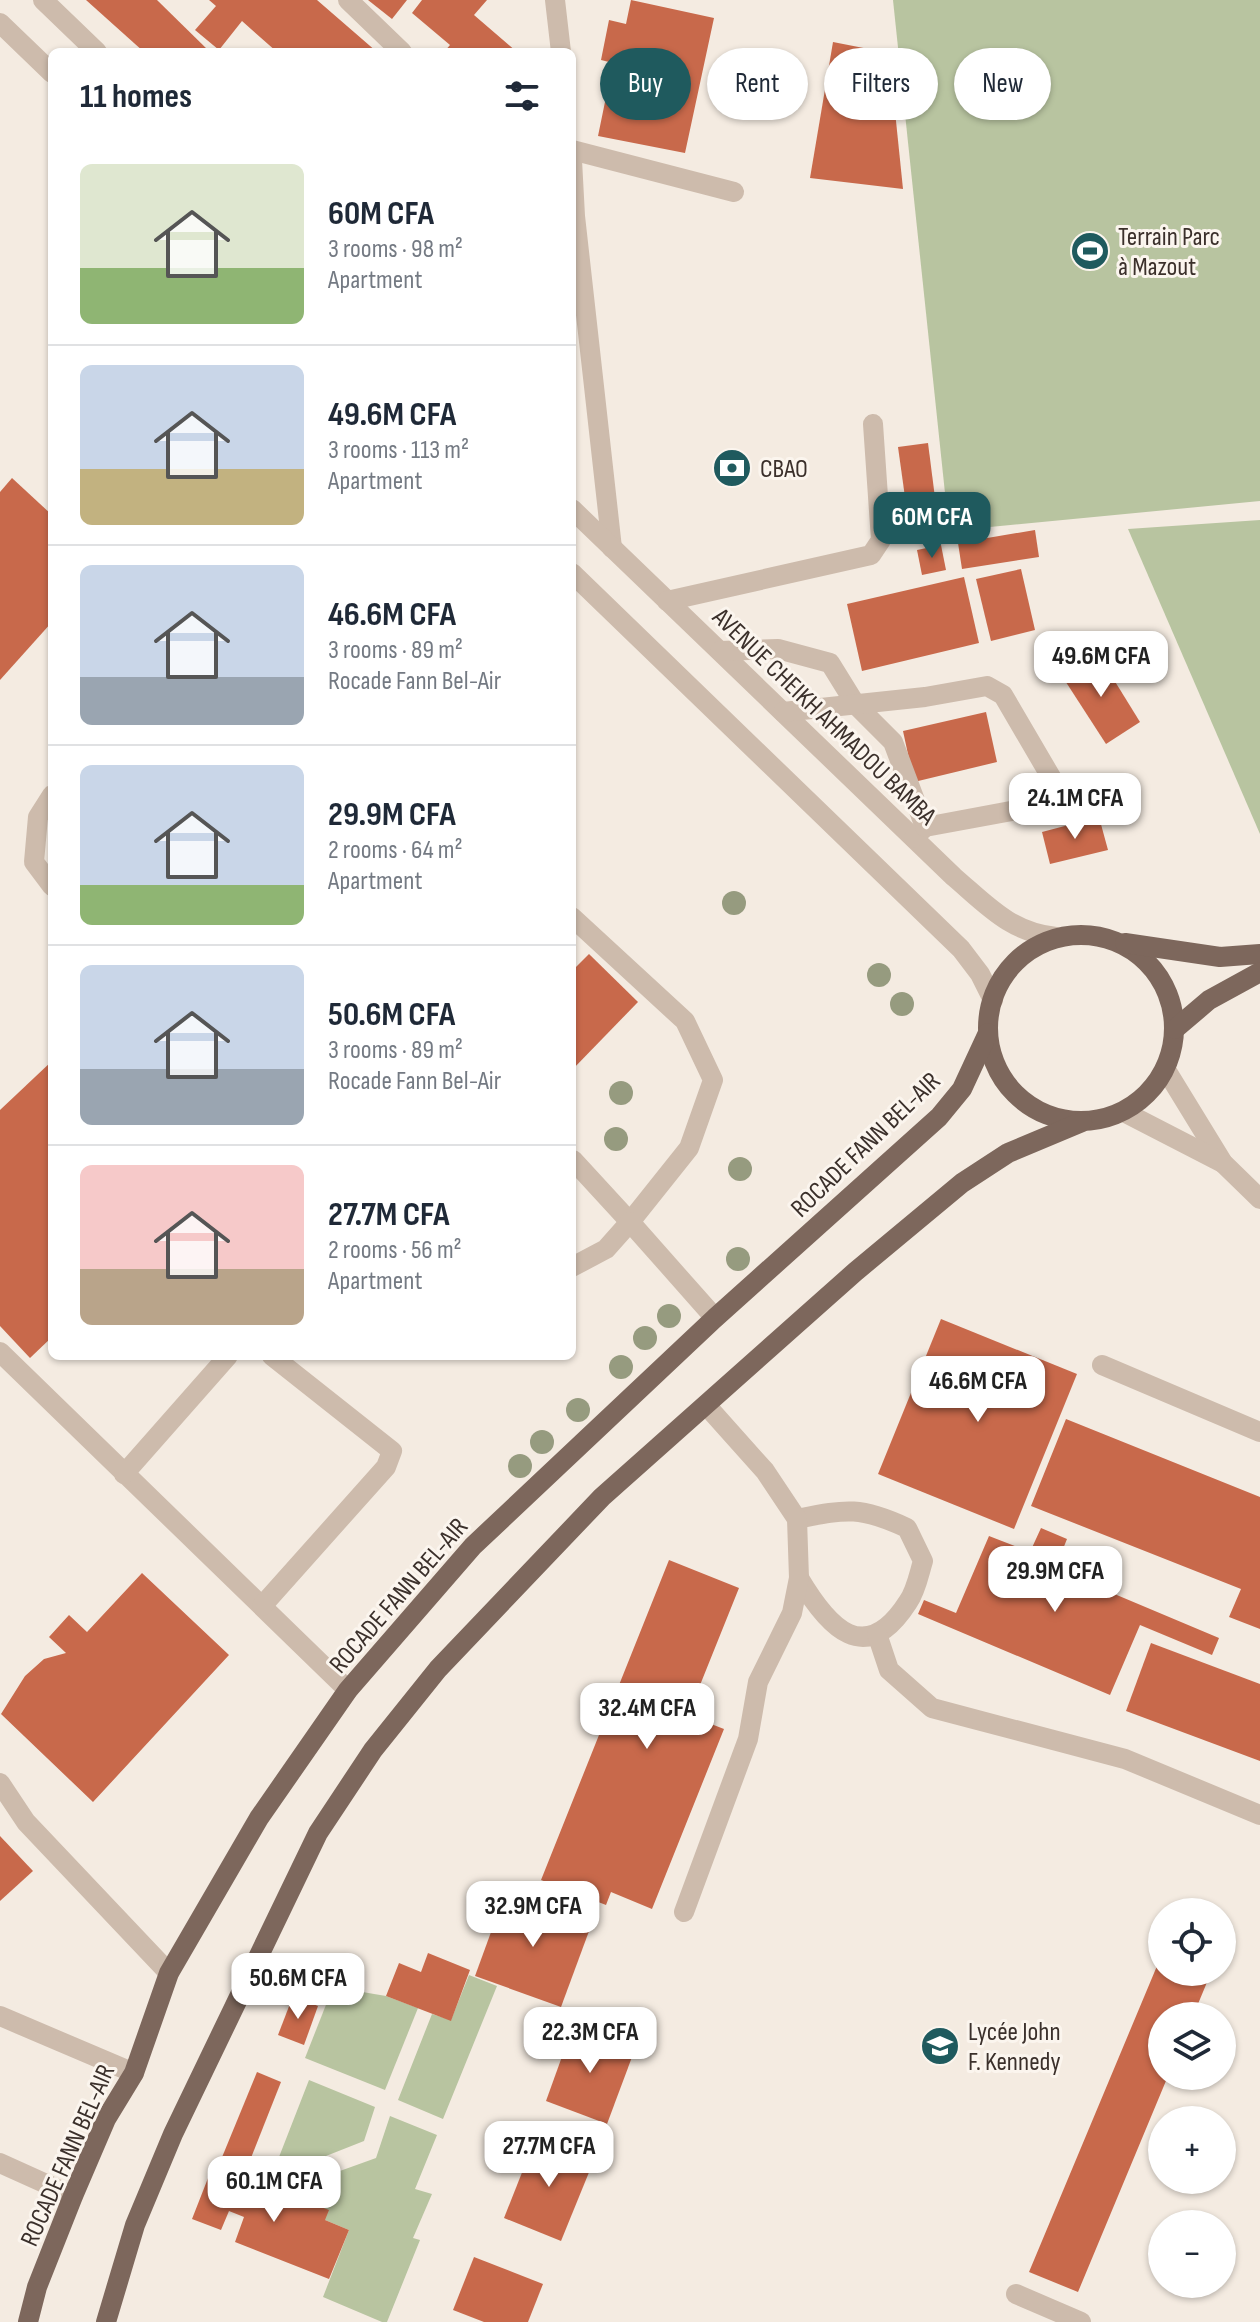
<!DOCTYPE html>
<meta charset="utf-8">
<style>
:root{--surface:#fff;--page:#f2f2f3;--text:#1f2937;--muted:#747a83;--line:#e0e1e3;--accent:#1f5a5e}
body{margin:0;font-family:"Sofia Sans Condensed",sans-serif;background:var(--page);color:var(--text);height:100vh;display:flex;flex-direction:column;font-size:30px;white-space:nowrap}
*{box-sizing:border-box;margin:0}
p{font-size:26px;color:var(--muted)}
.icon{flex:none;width:44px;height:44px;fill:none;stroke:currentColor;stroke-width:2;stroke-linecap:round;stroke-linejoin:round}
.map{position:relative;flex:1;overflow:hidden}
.panel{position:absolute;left:48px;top:48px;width:528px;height:1312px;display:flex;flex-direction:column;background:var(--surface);border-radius:12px;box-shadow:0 2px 6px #0004}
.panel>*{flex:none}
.banner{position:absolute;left:600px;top:48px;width:540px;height:72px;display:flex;gap:16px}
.fabs{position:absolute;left:1148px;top:1898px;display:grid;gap:16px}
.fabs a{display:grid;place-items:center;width:88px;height:88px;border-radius:50%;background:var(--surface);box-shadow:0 2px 6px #0004;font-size:40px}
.price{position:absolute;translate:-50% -68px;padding:0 18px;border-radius:16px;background:#fff;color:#222;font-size:26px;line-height:52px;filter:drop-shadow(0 2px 4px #0008)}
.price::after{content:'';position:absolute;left:50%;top:48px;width:24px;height:18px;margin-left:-12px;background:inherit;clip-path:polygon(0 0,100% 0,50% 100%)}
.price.current{background:var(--accent);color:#fff}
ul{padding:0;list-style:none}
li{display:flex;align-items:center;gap:24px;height:200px;padding:0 32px}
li+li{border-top:2px solid var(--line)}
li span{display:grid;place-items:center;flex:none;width:224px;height:160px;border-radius:12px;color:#555}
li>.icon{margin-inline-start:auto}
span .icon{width:96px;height:96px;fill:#fffc;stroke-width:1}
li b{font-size:34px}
h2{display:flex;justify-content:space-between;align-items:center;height:96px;padding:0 32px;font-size:34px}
.pill{padding:0 28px;border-radius:36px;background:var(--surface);box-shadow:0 2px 6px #0004;font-size:28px;line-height:72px}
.pill.current{background:var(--accent);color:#fff}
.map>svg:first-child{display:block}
.green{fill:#b8c4a0}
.building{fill:#c8694b}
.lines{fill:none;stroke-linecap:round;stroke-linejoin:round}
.minor{stroke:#cdbbac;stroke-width:20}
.major{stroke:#7d675c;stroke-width:20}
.tree{fill:#969b7f}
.labels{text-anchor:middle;stroke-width:6;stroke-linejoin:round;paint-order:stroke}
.poi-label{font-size:26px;fill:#3b302b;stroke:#fbf5ee;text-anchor:start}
.street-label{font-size:26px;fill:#3b302b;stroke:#fbf5ee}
</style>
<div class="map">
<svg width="1260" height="2322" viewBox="0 0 1260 2322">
<rect width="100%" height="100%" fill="#f4ebe1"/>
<g class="green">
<polygon points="893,0 1260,0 1260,501 949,531"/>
<polygon points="1260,520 1260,834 1128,529"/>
<polygon points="469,1975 497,1986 443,2119 398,2100 432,2014 451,2020"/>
<polygon points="333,1987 386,1996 418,2008 385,2090 305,2058"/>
<polygon points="309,2080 375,2107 364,2141 326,2156 320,2171 279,2157"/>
<polygon points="390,2116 437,2135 415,2189 432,2194 413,2238 420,2240 387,2322 382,2322 323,2297 349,2230 325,2220 314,2205 326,2176 376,2158"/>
</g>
<g class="building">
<polygon points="86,0 157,0 210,52 144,52"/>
<polygon points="209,0 317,0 377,52 277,52 242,21 219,50 195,30 216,6"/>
<polygon points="368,0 407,0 392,19"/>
<polygon points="422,0 487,0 474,15 517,52 444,52 450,45 412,13"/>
<polygon points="631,0 714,18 685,153 598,136 613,63 601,60 609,20 626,24"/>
<polygon points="833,42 889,53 903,189 810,178"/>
<polygon points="928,443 939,529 910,533 898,447"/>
<polygon points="12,478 52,515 52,622 0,680 0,492"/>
<polygon points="1035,530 1039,557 962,569 958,543"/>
<polygon points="941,545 946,570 922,575 917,550"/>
<polygon points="1021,569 1035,630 991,641 976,579"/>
<polygon points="964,577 979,643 862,671 847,604"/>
<polygon points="1098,654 1140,722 1106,744 1062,676"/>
<polygon points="986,712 997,762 914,782 903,731"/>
<polygon points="1099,817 1108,850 1050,864 1042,832"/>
<polygon points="589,954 638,1002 572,1070 572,971"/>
<polygon points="52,1061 52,1337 30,1358 0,1326 0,1110"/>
<polygon points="941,1319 1077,1374 1014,1529 878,1474"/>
<polygon points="1066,1419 1260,1497 1260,1629 1229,1617 1241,1589 1031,1506"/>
<polygon points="1041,1528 1067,1539 1055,1569 1219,1638 1212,1655 1140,1625 1110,1695 918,1614 924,1600 956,1613 989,1536 1030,1552"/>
<polygon points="669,1560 739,1588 688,1715 724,1729 652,1909 611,1892 606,1905 541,1880"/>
<polygon points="142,1573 229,1655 93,1802 1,1714 25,1676 44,1659 66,1653 49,1637 69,1615 87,1632"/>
<polygon points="1151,1643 1260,1684 1260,1761 1126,1711"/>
<polygon points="0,1836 33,1871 0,1901"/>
<polygon points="506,1891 592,1923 561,2007 475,1976"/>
<polygon points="428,1953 470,1970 451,2021 386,1996 399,1963 421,1972"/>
<polygon points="1162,1954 1162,1972 1210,1975 1193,2016 1162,2016 1162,2076 1168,2076 1078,2292 1029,2272"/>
<polygon points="293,1996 318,2006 304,2045 278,2035"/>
<polygon points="573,2026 635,2049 607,2124 546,2101"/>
<polygon points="257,2072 281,2082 243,2178 218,2167"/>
<polygon points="536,2137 594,2160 561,2241 504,2218"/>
<polygon points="210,2173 239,2185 243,2178 329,2210 325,2220 349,2230 329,2279 235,2242 244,2217 229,2211 221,2230 192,2219"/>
<polygon points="474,2257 543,2284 528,2322 484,2322 453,2310"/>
</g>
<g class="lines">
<g class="minor">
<polyline points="43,0 97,52"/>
<polyline points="348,0 402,52"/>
<polyline points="555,0 561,52"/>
<polyline points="0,23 52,73"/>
<polyline points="572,150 734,192"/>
<polyline points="572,160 575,216 612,548"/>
<path d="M572,509L954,877C988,906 1010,932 1056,937"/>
<polyline points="572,573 961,949 980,974 993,1000"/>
<polyline points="667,601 871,555 881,540 873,424"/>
<polyline points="720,651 778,649 830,663 856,705 893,742 925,827 914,838"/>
<polyline points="783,712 925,697 987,686 1003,695 1065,801"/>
<polyline points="52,795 38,817 34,862 52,886"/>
<polyline points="925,827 1065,801 1120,807"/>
<polyline points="572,917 685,1021 713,1080 689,1148 630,1222 573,1160"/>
<polyline points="1166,1070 1223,1163 1260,1199"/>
<polyline points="1124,1112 1223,1163"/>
<polyline points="572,1267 606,1249 630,1222 715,1318"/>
<polyline points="0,1352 348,1690"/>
<polyline points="1102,1365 1260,1432"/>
<polyline points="124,1474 228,1356"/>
<path d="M797,1519C847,1509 860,1506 907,1528L923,1561C919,1574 916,1591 908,1602C865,1669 828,1627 799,1578"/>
<polyline points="262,1606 386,1467 392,1451 272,1356"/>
<polyline points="877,1634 889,1670 932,1708 1125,1759 1260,1815"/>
<polyline points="0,1783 26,1822 169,1973"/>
<polyline points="684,1912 748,1739 758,1682 792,1613 799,1578 797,1519 765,1471 706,1405"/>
<polyline points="0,2016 134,2073"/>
<polyline points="0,2163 73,2196"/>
<polyline points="1016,2294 1081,2322"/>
</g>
<g class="major">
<circle cx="1081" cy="1028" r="93"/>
<polyline points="1125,943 1220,957 1260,954"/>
<polyline points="1175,1029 1209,1000 1260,972"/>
<polyline points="28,2322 37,2287 73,2196 106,2119 134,2073 169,1973 259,1818 348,1690 473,1546 715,1318 939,1117 962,1089 988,1033"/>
<polyline points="106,2322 135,2225 173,2134 318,1833 373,1750 438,1669 602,1497 855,1272 962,1183 1008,1153 1082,1122"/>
</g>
</g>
<g class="tree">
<circle cx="734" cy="903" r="12"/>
<circle cx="879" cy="975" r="12"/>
<circle cx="902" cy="1004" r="12"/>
<circle cx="621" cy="1093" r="12"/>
<circle cx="616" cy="1139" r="12"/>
<circle cx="740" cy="1169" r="12"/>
<circle cx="738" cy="1259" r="12"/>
<circle cx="669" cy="1316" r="12"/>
<circle cx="645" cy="1338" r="12"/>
<circle cx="621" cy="1367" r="12"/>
<circle cx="578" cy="1410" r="12"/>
<circle cx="542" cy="1442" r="12"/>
<circle cx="520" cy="1466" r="12"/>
</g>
<defs>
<symbol id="stadium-disc" viewBox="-11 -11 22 22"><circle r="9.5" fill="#1f5a5e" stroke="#fbf5ee"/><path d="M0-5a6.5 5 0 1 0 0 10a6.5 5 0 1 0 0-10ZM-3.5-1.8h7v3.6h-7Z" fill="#fff"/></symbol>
<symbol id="bank-disc" viewBox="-11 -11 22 22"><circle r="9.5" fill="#1f5a5e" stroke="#fbf5ee"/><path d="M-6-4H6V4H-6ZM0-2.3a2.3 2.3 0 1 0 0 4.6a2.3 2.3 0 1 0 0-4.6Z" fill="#fff"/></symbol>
<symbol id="school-disc" viewBox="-11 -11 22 22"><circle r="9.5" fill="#1f5a5e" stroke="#fbf5ee"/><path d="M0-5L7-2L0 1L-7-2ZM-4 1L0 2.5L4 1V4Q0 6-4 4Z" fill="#fff"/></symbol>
</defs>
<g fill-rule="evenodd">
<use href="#stadium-disc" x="1068" y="229" width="44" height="44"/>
<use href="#bank-disc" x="710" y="446" width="44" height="44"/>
<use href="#school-disc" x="918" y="2024" width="44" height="44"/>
</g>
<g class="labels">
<g class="poi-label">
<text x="1118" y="245">Terrain Parc<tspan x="1118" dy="30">à Mazout</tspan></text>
<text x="760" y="477">CBAO</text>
<text x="968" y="2040">Lycée John<tspan x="968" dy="30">F. Kennedy</tspan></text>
</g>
<g class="street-label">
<text transform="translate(825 716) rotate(44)" y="9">AVENUE CHEIKH AHMADOU BAMBA</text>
<text transform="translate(865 1144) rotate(-44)" y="9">ROCADE FANN BEL-AIR</text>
<text transform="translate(398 1595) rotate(-49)" y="9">ROCADE FANN BEL-AIR</text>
<text transform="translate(67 2155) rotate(-66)" y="9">ROCADE FANN BEL-AIR</text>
</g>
</g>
</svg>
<div class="fabs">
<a><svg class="icon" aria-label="locate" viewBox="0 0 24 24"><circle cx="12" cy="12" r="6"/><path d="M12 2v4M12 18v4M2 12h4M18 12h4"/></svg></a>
<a><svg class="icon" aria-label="layers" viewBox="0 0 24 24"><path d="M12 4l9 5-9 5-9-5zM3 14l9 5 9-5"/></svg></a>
<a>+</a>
<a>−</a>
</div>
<b class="price current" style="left:932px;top:560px">60M CFA</b>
<b class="price" style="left:1101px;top:699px">49.6M CFA</b>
<b class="price" style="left:1075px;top:841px">24.1M CFA</b>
<b class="price" style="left:978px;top:1424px">46.6M CFA</b>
<b class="price" style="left:1055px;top:1614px">29.9M CFA</b>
<b class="price" style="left:647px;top:1751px">32.4M CFA</b>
<b class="price" style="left:533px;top:1949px">32.9M CFA</b>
<b class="price" style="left:298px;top:2021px">50.6M CFA</b>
<b class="price" style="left:590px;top:2075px">22.3M CFA</b>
<b class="price" style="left:549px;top:2189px">27.7M CFA</b>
<b class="price" style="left:274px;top:2224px">60.1M CFA</b>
<div class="banner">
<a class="pill current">Buy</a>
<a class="pill">Rent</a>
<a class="pill">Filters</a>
<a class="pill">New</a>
</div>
<section class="panel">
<h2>11 homes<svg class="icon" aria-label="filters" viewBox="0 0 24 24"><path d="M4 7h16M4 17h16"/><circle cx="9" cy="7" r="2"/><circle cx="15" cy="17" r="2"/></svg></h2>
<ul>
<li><span style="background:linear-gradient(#dfe7d0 65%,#8fb573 0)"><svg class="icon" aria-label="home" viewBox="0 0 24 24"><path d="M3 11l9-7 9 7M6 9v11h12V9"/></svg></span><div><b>60M CFA</b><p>3 rooms · 98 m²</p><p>Apartment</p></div></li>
<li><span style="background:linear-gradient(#c9d6e8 65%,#c2b280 0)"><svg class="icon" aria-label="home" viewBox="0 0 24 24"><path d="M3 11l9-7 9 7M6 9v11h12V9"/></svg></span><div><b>49.6M CFA</b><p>3 rooms · 113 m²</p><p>Apartment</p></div></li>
<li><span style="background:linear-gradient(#c9d6e8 70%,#9aa5b1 0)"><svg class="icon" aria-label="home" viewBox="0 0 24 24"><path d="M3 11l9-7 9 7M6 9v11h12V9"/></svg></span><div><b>46.6M CFA</b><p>3 rooms · 89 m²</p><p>Rocade Fann Bel-Air</p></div></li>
<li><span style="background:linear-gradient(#c9d6e8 75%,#8fb573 0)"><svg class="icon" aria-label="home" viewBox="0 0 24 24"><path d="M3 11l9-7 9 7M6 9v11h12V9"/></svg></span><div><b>29.9M CFA</b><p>2 rooms · 64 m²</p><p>Apartment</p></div></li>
<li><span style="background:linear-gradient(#c9d6e8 65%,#9aa5b1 0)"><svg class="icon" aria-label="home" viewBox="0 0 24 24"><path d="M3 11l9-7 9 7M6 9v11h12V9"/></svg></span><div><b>50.6M CFA</b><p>3 rooms · 89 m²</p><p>Rocade Fann Bel-Air</p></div></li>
<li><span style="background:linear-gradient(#f6c9c9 65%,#b9a48a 0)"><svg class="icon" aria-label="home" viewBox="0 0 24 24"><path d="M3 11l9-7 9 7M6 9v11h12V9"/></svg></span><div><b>27.7M CFA</b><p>2 rooms · 56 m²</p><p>Apartment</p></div></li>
</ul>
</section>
</div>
